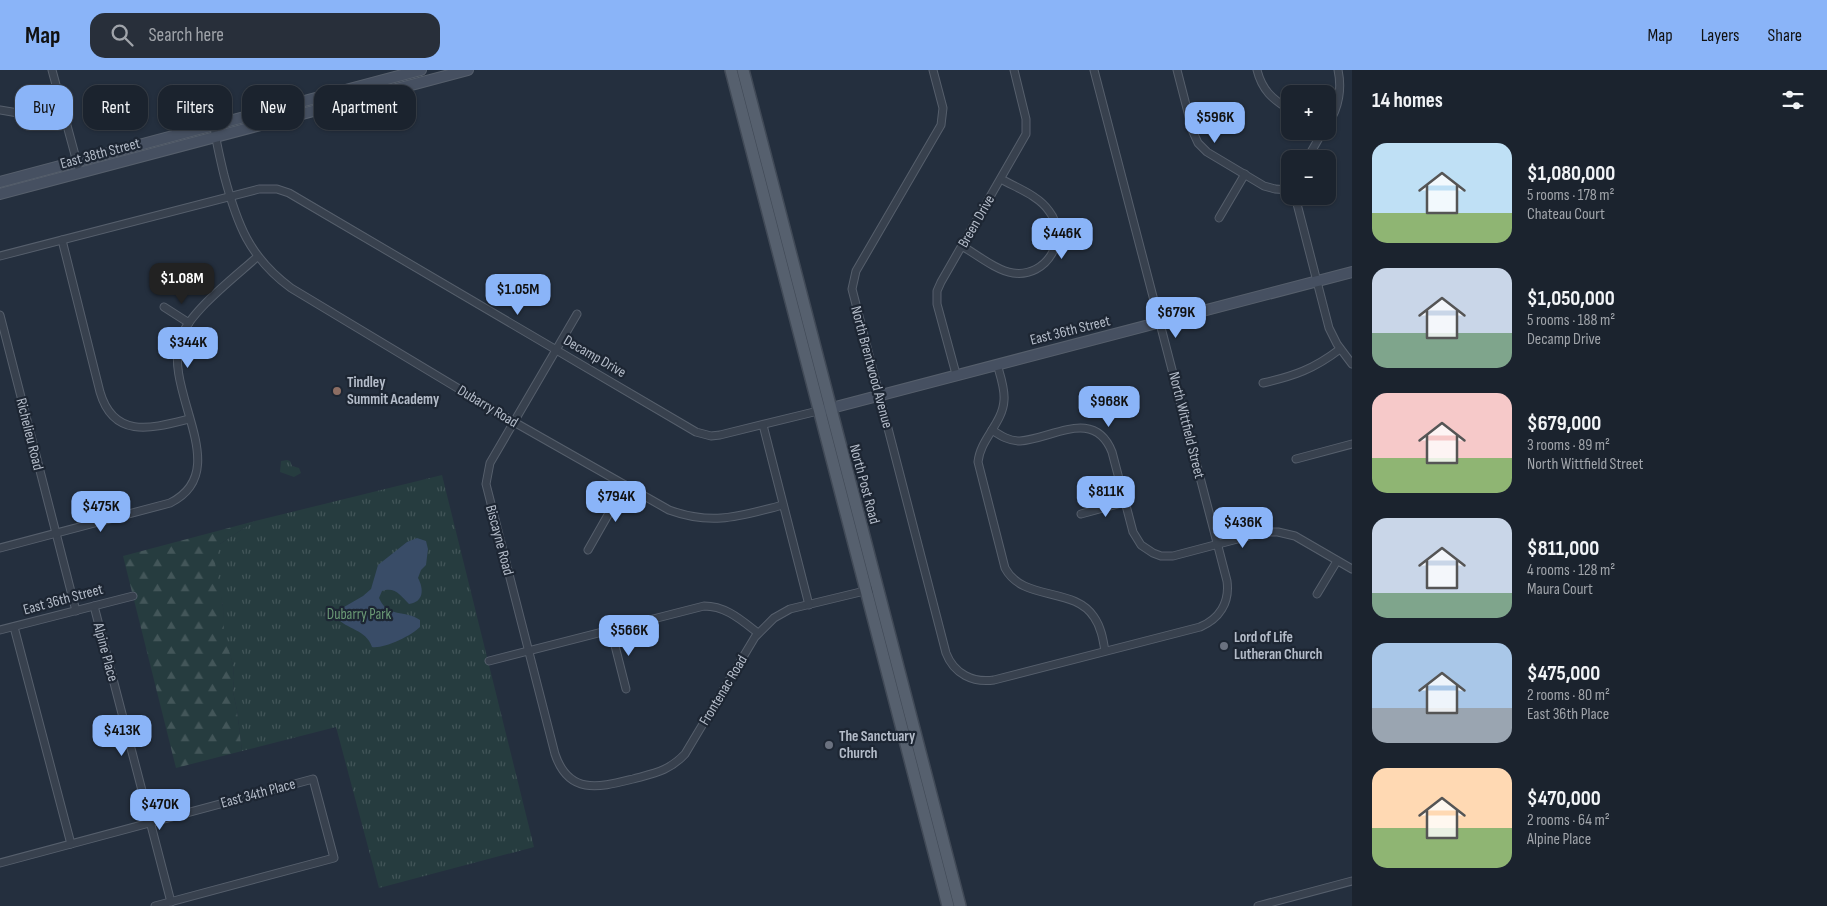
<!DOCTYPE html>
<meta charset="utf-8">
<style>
:root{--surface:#1b232e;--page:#282f3a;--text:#f1f3f6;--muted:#a0a4aa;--line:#39404a;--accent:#8ab4f8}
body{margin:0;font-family:"Sofia Sans Condensed",sans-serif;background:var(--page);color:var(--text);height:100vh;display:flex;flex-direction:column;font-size:19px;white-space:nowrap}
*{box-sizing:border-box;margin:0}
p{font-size:16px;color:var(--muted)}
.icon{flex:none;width:28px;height:28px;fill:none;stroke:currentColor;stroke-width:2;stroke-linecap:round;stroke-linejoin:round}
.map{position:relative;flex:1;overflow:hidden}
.drawer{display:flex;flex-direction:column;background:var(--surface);width:475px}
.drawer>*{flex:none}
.banner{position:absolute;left:15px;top:15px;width:475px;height:45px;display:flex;gap:10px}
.fabs{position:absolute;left:1281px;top:15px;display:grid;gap:10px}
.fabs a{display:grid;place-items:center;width:55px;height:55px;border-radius:10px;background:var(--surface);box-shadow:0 1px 4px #0004,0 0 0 1px var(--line);font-size:25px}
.price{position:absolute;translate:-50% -42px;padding:0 11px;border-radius:10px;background:var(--accent);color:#111;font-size:16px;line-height:32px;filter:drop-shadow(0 1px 2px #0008)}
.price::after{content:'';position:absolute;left:50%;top:30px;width:15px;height:11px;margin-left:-8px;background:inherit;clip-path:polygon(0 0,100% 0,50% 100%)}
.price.on{background:#222;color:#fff}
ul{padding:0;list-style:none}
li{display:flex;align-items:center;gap:15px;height:125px;padding:0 20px}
li span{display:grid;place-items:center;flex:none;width:140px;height:100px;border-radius:15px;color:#555}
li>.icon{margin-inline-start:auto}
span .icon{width:60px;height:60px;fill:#fffc;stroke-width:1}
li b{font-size:21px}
h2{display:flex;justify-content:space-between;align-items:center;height:60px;padding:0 20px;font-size:21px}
.tag{padding:0 18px;border-radius:15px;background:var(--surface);box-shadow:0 1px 4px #0004,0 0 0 1px var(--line);font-size:18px;line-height:45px}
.tag.on{background:var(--accent);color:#111}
header{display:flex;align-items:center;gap:30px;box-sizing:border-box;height:70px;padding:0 25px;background:var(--accent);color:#111}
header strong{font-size:24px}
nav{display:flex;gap:28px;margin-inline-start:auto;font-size:18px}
.search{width:350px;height:45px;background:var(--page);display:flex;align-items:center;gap:12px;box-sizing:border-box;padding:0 18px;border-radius:15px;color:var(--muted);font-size:19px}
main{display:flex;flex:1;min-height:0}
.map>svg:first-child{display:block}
.forest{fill:url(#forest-firs)}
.park{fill:url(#park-tufts)}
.water{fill:#394c67}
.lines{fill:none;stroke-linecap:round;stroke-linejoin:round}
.street-casing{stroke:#565f6c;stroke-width:9}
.secondary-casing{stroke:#565f6c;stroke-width:12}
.primary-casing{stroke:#414a57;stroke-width:14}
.street{stroke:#38414e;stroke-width:7}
.secondary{stroke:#465061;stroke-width:10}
.primary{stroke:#56606e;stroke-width:11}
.education-dot{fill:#8d6e63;stroke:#1d2633;stroke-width:2}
.worship-dot{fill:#6b7280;stroke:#1d2633;stroke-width:2}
.labels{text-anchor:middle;stroke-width:4.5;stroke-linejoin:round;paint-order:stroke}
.street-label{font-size:15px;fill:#b4bcc9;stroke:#1d2633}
.poi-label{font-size:15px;font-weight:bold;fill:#b4bcc9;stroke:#1d2633;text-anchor:start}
.park-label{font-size:15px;fill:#6b9a76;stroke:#1d2633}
</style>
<header>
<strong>Map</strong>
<div class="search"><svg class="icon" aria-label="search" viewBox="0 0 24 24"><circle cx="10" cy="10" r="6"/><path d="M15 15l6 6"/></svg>Search here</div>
<nav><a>Map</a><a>Layers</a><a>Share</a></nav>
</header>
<main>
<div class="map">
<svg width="1352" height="836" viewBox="0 0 1352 836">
<defs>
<pattern id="forest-firs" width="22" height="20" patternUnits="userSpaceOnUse" patternTransform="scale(1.25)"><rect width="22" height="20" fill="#263c3f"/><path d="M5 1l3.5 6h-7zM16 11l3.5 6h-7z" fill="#435659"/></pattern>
<pattern id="park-tufts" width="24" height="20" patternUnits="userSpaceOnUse" patternTransform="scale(1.25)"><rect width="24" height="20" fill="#263c3f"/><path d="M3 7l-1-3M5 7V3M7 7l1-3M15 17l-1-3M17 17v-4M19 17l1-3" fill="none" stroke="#435659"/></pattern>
</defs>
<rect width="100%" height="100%" fill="#242f3e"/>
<polygon class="forest" points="255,451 220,474 220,516 223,537 225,562 233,595 234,608 233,622 237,640 242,681 176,698 123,486"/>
<g class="park">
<polygon points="287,390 290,391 292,396 299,398 301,403 294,407 280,402 281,391"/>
<polygon points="442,405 534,777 379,818 336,657 242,681 237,640 233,622 234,608 233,595 224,562 223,537 215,493 220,474 255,451"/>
</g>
<path class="water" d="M417,468L426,471L428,479L426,495L421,500L418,508C424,519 424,532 409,534C401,526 395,516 382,521L379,528C388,549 405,539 420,550V557C411,566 384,579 372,577C366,559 347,560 336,547L344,537L363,526L371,519L378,495L407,472Z"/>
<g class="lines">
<defs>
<g id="street">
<polyline points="52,0 78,96"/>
<path d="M933,0L943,38L941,55L856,201L852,219L946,583C954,604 973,613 994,610L1200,557C1219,549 1230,533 1227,511L1094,0"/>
<polyline points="1177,0 1193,62 1198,73 1207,82 1264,116 1275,119 1290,120"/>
<path d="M1257,0C1262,20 1272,29 1290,40"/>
<polyline points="0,40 18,43 60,31"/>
<path d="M1328,54C1339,38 1342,18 1338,0"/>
<path d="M214,56C216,72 220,88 224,105C237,154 249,187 291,218L514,352L669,440C713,456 740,446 783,435"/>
<polyline points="1307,89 1323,61"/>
<polyline points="1295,126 1329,258 1337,274 1352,294"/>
<polyline points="1219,148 1245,104"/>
<path d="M62,170L100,322C114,370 153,358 189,349"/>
<path d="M962,176C976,184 997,201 1013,203C1047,208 1070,168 1049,141C1039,126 1017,118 1001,109"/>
<polyline points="0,186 259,119 277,119 289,123 696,362 711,366 720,365 818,341"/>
<polyline points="164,237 189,253"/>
<path d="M577,244L490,393L486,414L555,684C569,726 600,717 633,709C655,703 669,701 685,684L755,567L774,548L790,539L877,518"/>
<polyline points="0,245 76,541"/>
<path d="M997,294C1000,305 1005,318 1004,330C1003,353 980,369 978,392L1005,498C1023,532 1074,516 1094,547C1101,557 1103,569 1105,581"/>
<polyline points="956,304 937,234 937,221 941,212 1026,64 1026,49 1014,0"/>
<path d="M1263,313C1294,306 1314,299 1340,279"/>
<polyline points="763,355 809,535"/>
<path d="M992,360C1001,366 1009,371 1020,371C1052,369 1094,337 1112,382L1133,462L1141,475L1153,483L1161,486H1173L1264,462H1278L1295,466L1352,499"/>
<polyline points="1296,389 1352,374"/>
<polyline points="1081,444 1125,432"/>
<path d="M0,478L170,433C235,401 163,323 180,269C190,241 235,207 257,187"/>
<polyline points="588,480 625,415"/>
<polyline points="1317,524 1337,491"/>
<polyline points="94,536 171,832"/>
<polyline points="14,557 71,774"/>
<polyline points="0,560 133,526"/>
<polyline points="611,560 626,619"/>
<path d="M489,591L704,536C726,536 741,550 758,563"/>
<polyline points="0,793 313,709 334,788 155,836"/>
<polyline points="1258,836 1352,811"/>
</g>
<g id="secondary">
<polyline points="0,112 421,0"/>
<polyline points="0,124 468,0"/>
<polyline points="824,340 1352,202"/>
</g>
<g id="primary">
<polyline points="731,0 948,836"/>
<polyline points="743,0 960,836"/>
</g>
</defs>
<use href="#street" class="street-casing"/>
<use href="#secondary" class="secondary-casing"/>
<use href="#primary" class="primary-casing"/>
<use href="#street" class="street"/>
<use href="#secondary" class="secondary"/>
<use href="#primary" class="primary"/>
</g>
<circle class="education-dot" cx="337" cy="321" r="5"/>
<g class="worship-dot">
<circle cx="1224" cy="576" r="5"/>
<circle cx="829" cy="675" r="5"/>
</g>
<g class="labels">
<g class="street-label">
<text transform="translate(100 83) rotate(-15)" y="5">East 38th Street</text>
<text transform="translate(976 151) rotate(-60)" y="5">Breen Drive</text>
<text transform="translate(1070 260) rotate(-14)" y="5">East 36th Street</text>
<text transform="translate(595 286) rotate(30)" y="5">Decamp Drive</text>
<text transform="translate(872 297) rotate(75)" y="5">North Brentwood Avenue</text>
<text transform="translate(488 336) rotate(31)" y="5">Dubarry Road</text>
<text transform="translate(1187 355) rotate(76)" y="5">North Wittfield Street</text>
<text transform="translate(30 364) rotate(76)" y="5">Richelieu Road</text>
<text transform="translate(865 414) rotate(75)" y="5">North Post Road</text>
<text transform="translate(500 470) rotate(75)" y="5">Biscayne Road</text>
<text transform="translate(63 529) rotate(-15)" y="5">East 36th Street</text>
<text transform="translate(106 582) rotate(75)" y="5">Alpine Place</text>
<text transform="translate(723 620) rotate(-59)" y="5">Frontenac Road</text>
<text transform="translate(258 723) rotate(-15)" y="5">East 34th Place</text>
</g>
<g class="poi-label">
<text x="347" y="317">Tindley<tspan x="347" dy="17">Summit Academy</tspan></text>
<text x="1234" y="572">Lord of Life<tspan x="1234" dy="17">Lutheran Church</tspan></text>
<text x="839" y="671">The Sanctuary<tspan x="839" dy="17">Church</tspan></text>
</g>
<g class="park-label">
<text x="359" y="549">Dubarry Park</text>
</g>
</g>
</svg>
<div class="fabs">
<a>+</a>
<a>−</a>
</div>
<b class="price" style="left:1215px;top:74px">$596K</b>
<b class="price" style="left:1062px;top:190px">$446K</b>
<b class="price on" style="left:182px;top:235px">$1.08M</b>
<b class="price" style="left:518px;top:246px">$1.05M</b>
<b class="price" style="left:1176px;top:269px">$679K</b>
<b class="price" style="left:188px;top:299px">$344K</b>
<b class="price" style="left:1109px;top:358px">$968K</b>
<b class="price" style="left:1106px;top:448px">$811K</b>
<b class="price" style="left:616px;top:453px">$794K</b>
<b class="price" style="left:101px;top:463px">$475K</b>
<b class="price" style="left:1243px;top:479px">$436K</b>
<b class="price" style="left:629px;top:587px">$566K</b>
<b class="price" style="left:122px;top:687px">$413K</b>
<b class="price" style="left:160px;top:761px">$470K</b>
<div class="banner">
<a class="tag on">Buy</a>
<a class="tag">Rent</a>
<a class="tag">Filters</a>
<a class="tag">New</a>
<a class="tag">Apartment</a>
</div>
</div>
<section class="drawer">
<h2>14 homes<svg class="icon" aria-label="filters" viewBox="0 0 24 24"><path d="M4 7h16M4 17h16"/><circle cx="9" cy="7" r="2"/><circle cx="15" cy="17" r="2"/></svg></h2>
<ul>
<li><span style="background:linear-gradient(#bfe0f5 70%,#8fb573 0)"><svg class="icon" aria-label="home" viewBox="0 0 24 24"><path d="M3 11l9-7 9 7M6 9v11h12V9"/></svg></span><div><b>$1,080,000</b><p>5 rooms · 178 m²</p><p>Chateau Court</p></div></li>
<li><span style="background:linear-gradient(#c9d6e8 65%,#7fa58c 0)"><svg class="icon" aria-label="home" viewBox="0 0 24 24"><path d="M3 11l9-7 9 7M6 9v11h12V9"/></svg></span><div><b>$1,050,000</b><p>5 rooms · 188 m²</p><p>Decamp Drive</p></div></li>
<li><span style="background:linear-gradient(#f6c9c9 65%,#8fb573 0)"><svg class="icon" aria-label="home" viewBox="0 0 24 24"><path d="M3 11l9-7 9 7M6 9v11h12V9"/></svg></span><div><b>$679,000</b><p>3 rooms · 89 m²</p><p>North Wittfield Street</p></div></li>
<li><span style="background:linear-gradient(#c9d6e8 75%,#7fa58c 0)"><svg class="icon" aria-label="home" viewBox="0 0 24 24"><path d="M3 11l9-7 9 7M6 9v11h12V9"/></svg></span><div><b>$811,000</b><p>4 rooms · 128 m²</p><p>Maura Court</p></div></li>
<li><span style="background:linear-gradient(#a9c7e8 65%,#9aa5b1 0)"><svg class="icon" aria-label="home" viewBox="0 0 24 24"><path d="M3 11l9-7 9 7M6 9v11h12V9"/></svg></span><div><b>$475,000</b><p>2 rooms · 80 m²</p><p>East 36th Place</p></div></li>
<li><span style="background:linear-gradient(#ffd9b3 60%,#8fb573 0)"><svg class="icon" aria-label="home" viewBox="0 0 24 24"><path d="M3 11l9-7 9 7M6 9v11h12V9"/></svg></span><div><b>$470,000</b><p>2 rooms · 64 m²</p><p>Alpine Place</p></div></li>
</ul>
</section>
</main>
